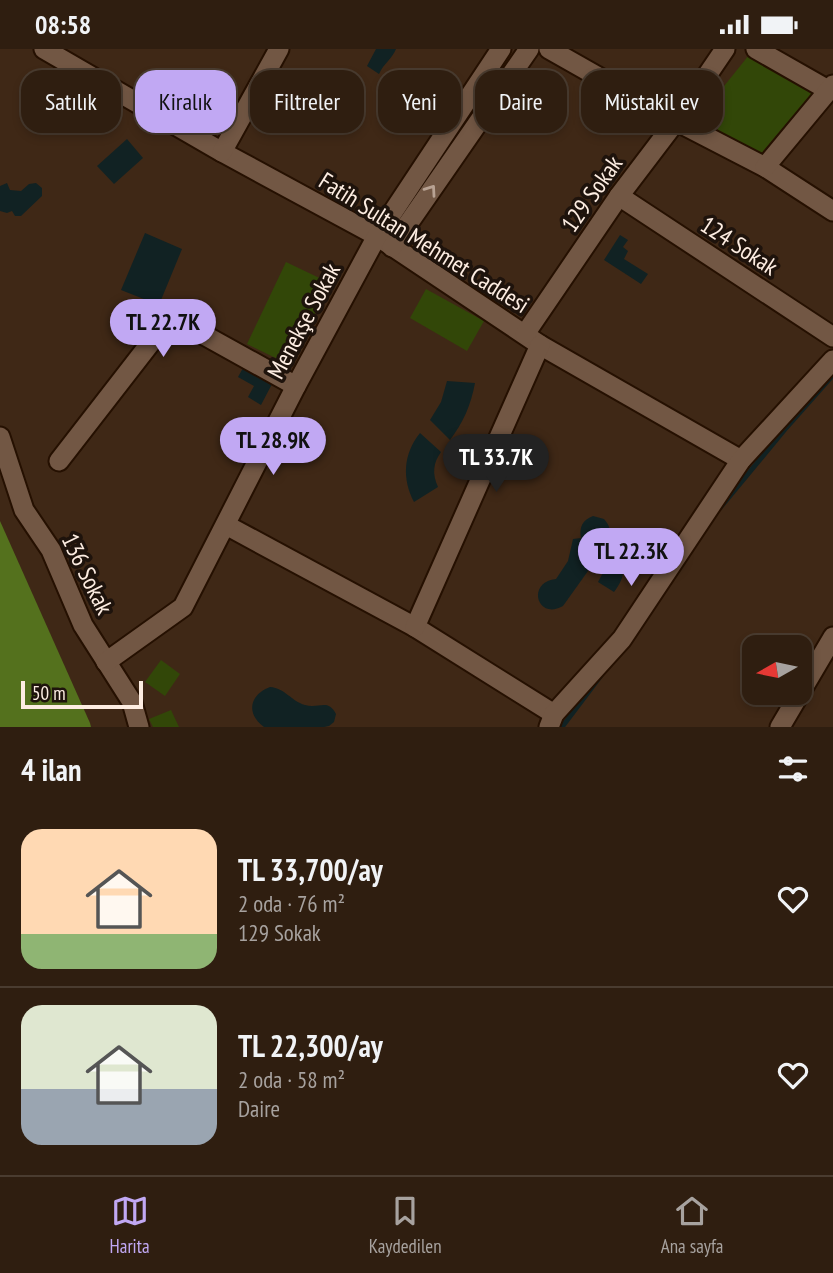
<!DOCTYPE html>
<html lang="tr">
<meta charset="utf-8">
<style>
:root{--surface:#2f1e10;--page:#372719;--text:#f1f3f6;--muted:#a7a29f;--line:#4a3c30;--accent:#c1a8f3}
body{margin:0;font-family:"PT Sans Narrow",sans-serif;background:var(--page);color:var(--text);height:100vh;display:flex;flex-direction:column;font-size:26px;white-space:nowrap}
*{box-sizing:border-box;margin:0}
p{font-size:23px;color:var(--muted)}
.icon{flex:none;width:38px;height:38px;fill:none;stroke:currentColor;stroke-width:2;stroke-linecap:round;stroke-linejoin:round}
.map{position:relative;height:678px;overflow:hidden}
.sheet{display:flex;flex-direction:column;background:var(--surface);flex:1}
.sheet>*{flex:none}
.banner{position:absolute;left:21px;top:21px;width:791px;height:63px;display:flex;gap:14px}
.needle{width:46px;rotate:261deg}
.controls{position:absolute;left:742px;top:586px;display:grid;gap:14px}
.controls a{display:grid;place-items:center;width:70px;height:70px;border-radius:14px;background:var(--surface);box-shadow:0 4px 10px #0003,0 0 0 2px var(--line);font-size:35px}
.scale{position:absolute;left:21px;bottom:18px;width:122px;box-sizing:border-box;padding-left:7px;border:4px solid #fdede2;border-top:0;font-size:19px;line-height:24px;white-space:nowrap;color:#fdede2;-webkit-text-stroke:5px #1e130c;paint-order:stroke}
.price{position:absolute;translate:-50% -60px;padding:0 16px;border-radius:24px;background:var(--accent);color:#111;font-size:23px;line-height:46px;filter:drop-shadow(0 2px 4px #0008)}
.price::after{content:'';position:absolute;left:50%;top:42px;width:21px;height:16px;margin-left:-10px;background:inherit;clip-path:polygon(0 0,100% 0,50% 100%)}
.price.selected{background:#222;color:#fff}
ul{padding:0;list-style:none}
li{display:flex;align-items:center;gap:21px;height:175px;padding:0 21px}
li+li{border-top:2px solid var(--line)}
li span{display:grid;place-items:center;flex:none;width:196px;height:140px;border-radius:21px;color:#555}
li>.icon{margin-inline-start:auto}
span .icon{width:84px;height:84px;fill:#fffc;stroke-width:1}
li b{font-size:30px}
h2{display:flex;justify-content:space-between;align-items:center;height:84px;padding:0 21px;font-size:30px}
.chip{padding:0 24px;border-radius:21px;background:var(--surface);box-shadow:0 4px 10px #0003,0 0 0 2px var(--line);font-size:24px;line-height:63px}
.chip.selected{background:var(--accent);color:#111}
.status{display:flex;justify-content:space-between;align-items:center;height:49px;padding:0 35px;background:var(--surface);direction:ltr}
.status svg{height:19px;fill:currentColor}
.tabs{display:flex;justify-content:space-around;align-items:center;height:98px;border-top:2px solid var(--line);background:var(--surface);font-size:19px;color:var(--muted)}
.tabs a{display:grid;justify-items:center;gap:4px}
.tabs .selected{color:var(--accent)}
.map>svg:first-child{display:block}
.green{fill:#324708}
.forest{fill:#54711d}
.water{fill:#112223}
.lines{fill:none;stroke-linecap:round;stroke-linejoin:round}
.stream{stroke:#112223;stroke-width:5}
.minor-casing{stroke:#251001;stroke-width:23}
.minor{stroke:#725744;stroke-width:19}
.oneway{stroke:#b8a293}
.labels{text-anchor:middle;stroke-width:7;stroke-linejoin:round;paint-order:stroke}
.street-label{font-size:24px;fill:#fdede2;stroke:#1e130c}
</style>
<div class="status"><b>08:58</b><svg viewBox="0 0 49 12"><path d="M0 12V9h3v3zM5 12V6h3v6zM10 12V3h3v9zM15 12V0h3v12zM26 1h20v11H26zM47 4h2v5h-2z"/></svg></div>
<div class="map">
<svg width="833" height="678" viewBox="0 0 833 678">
<rect width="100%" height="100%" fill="#3f2816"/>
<g class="green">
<polygon points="749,6 812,45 759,107 704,72 704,62"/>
<polygon points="286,213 330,234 290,316 247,295"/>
<polygon points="426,240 484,272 467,302 410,269"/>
<polygon points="161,611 180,625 165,647 145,633"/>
<polygon points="171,661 179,678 153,678 149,670"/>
</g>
<polygon class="forest" points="0,472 90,674 91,678 0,678"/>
<g class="water">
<path d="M376,0H396C392,10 384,14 379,25L367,17Z"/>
<polygon points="127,90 143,109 114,135 97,117"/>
<polygon points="7,134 10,141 21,142 29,135 36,134 42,139 42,147 21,167 15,167 12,162 7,164 0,162 0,137"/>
<polygon points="145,184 182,200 159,256 121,241"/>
<polygon points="620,186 628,191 623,198 628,202 624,210 648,225 641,235 604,211"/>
<polygon points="243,319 272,335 261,356 248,348 254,337 238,328"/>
<path d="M447,332L475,334C471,356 463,374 450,391L430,371L441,353Z"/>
<path d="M420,384L441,403C433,414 432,425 438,438L414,453C402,430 403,405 420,384Z"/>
<path d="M593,467L604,470C616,483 607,493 599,506L602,513C628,510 627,526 614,543L598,533L604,522L593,515L563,557C537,572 526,533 556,530L568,512L573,490L581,489C579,479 582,471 593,467Z"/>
<path d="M270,638C285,639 291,652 305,656C319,660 328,649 336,665L334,673L329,677L324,678H264C246,665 249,646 270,638Z"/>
</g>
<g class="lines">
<g class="stream">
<polyline points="719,460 786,379 833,326"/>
<polyline points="562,678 602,625"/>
</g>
<defs>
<g id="minor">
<polyline points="44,0 222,103 377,187 540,296 741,411"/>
<polyline points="549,0 676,72 765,118 833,162"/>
<polyline points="756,0 828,41"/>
<polyline points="222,103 279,0"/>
<polyline points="765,118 833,36"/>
<polyline points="619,147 833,288"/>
<polyline points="392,198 529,0"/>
<polyline points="525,285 619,147 676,72 725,0"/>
<polyline points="0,388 24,461 51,501 83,576 132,653 139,678"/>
<polyline points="59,412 159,283 177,271 296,337"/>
<polyline points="226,476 415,578 554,665"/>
<polyline points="415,578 540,296"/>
<polyline points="106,613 183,558 296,337 377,187 501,0"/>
<polyline points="549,678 554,665 622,590 741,411 833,311"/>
<polyline points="780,678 833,588"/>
</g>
</defs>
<use href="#minor" class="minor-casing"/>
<use href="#minor" class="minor"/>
</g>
<defs><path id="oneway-chevron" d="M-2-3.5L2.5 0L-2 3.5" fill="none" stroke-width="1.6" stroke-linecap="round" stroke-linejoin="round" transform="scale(1.75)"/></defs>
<use class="oneway" href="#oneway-chevron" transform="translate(431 141) rotate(-55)"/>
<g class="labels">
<g class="street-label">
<text transform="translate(592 145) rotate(-55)" y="8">129 Sokak</text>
<text transform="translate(424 194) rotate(32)" y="8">Fatih Sultan Mehmet Caddesi</text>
<text transform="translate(739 197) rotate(33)" y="8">124 Sokak</text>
<text transform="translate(304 272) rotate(-62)" y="8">Menekşe Sokak</text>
<text transform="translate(87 525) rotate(64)" y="8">136 Sokak</text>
</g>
</g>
</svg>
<div class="controls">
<a><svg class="needle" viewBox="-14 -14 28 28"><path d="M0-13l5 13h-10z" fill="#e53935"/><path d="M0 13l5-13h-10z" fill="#a7a29f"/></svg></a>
</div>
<div class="scale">50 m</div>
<b class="price" style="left:163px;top:310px">TL 22.7K</b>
<b class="price" style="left:273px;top:428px">TL 28.9K</b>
<b class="price selected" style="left:496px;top:445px">TL 33.7K</b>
<b class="price" style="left:631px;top:539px">TL 22.3K</b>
<div class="banner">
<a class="chip">Satılık</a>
<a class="chip selected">Kiralık</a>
<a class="chip">Filtreler</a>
<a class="chip">Yeni</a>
<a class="chip">Daire</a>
<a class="chip">Müstakil ev</a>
</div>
</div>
<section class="sheet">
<h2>4 ilan<svg class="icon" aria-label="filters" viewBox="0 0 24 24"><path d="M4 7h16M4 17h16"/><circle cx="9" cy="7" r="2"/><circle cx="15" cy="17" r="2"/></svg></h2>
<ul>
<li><span style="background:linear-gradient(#ffd9b3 75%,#8fb573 0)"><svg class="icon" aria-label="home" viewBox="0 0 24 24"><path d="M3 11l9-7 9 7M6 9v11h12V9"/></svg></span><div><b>TL 33,700/ay</b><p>2 oda · 76 m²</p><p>129 Sokak</p></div><svg class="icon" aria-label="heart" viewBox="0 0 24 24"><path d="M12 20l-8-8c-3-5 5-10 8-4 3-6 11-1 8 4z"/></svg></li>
<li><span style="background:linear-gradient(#dfe7d0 60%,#9aa5b1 0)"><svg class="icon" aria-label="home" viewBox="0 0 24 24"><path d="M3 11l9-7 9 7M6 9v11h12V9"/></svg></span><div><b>TL 22,300/ay</b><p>2 oda · 58 m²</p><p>Daire</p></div><svg class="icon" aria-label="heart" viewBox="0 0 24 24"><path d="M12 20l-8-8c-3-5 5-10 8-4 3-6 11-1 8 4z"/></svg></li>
</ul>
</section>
<nav class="tabs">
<a class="selected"><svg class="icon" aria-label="map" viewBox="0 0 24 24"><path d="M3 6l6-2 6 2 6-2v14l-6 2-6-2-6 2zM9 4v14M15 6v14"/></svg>Harita</a>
<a><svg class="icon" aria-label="saved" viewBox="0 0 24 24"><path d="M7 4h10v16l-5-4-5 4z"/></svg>Kaydedilen</a>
<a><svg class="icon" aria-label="home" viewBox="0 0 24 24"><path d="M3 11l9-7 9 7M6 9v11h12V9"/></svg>Ana sayfa</a>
</nav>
